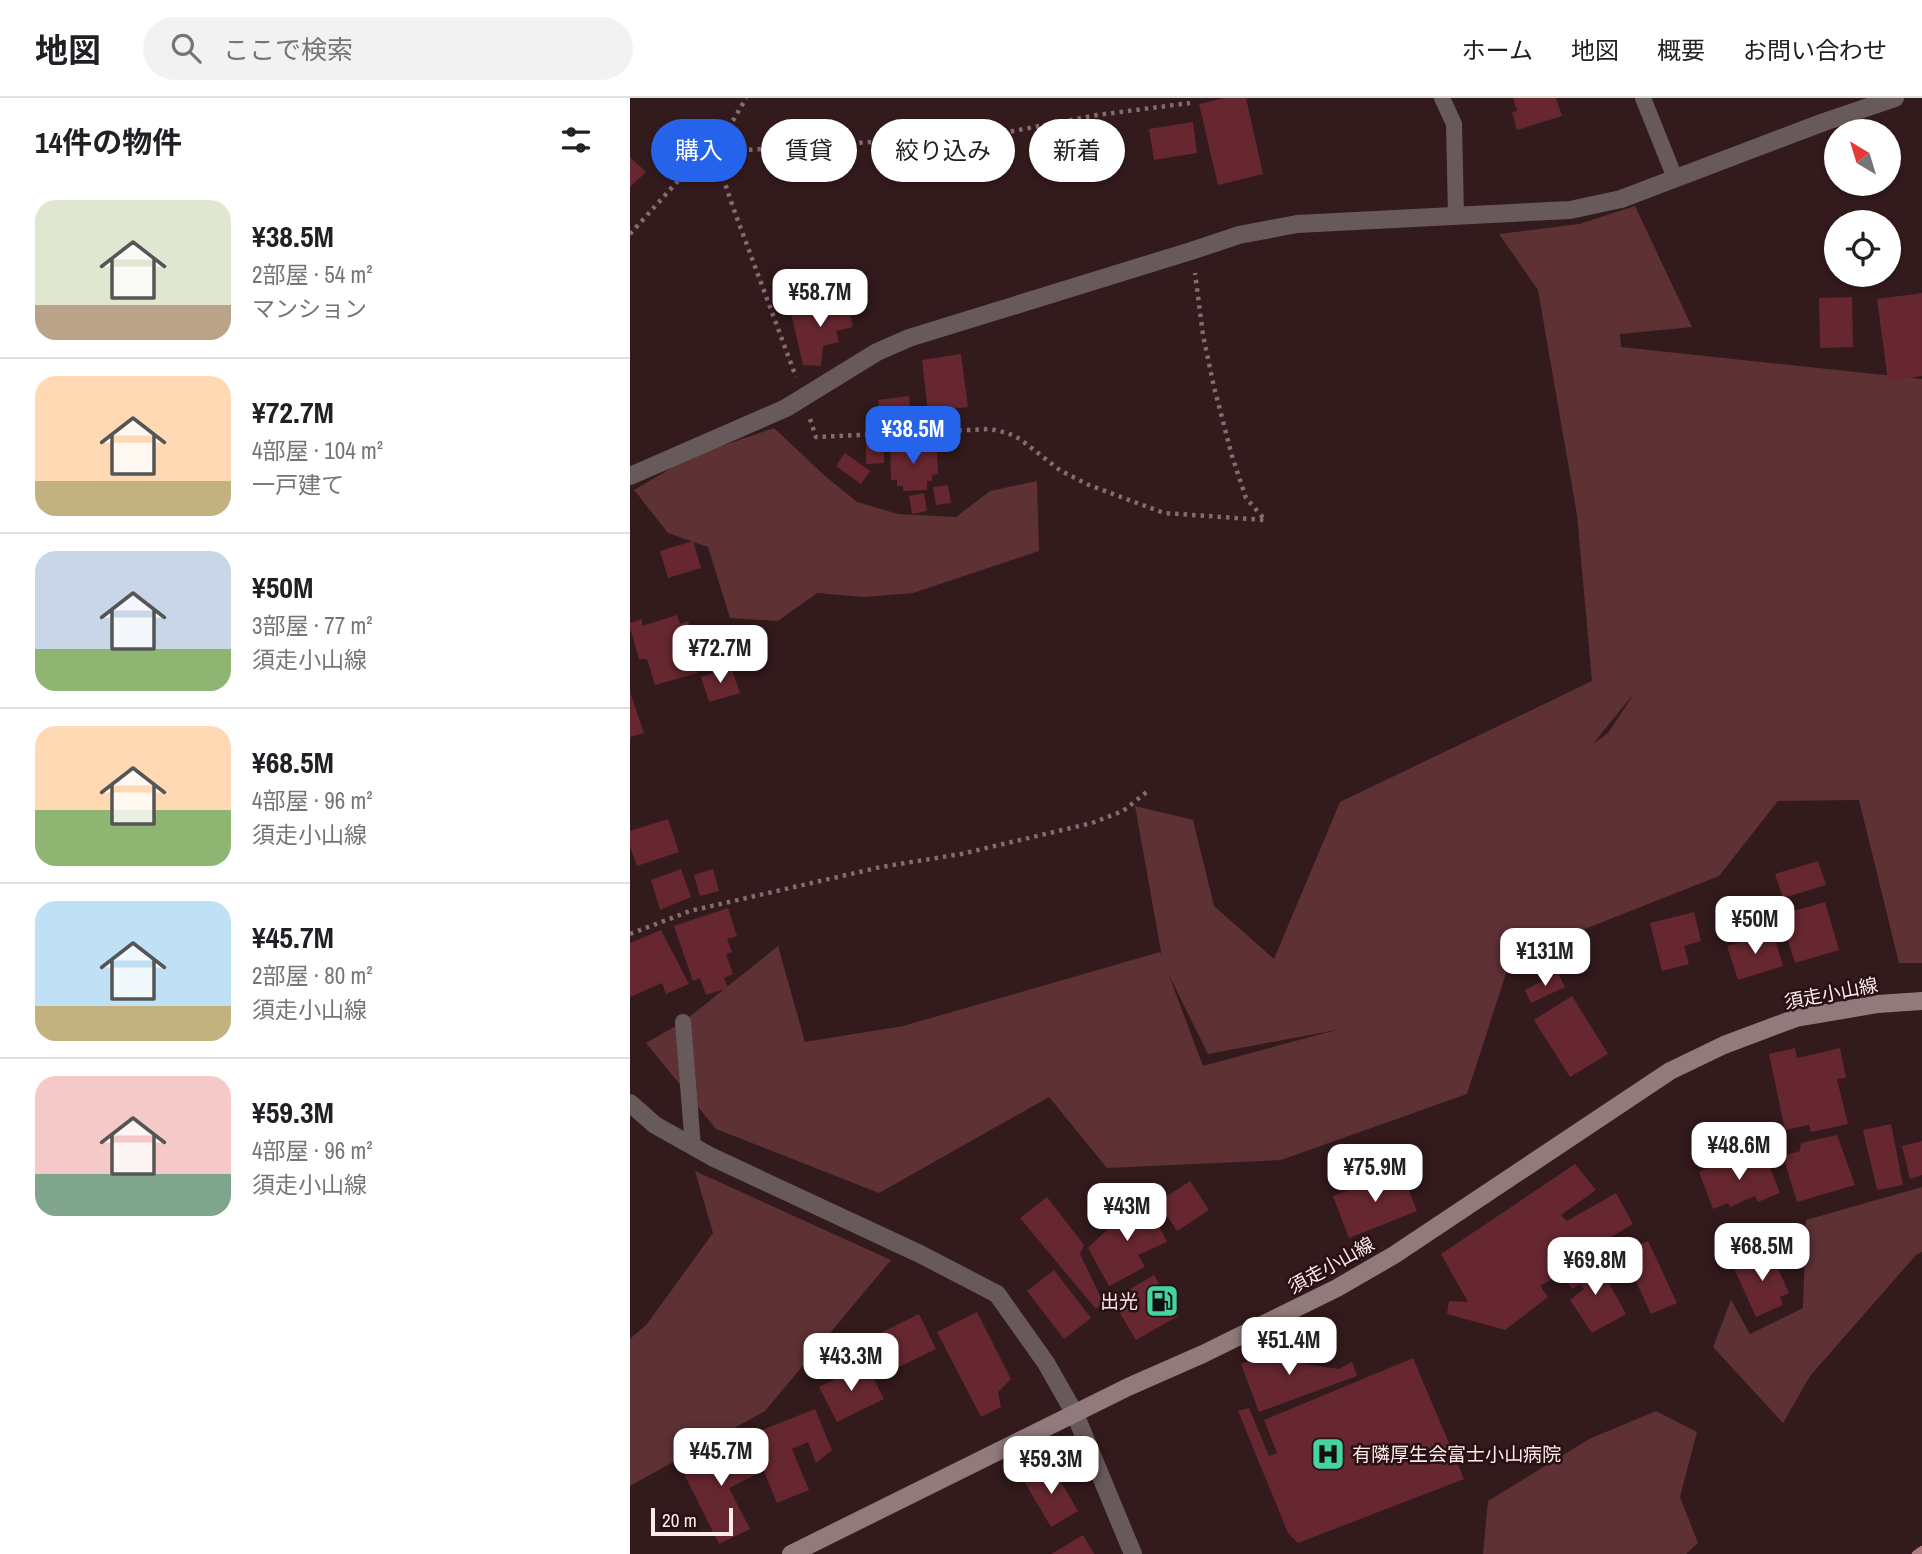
<!DOCTYPE html>
<html lang="ja">
<meta charset="utf-8">
<style>
:root{--surface:#fff;--page:#f2f2f2;--text:#202124;--muted:#757577;--line:#e0e0e0;--accent:#2563eb}
body{margin:0;font-family:"Archivo Narrow","Noto Sans JP",sans-serif;background:var(--page);color:var(--text);height:100vh;display:flex;flex-direction:column;font-size:26px;white-space:nowrap}
*{box-sizing:border-box;margin:0}
p{font-size:23px;color:var(--muted)}
.icon{flex:none;width:38px;height:38px;fill:none;stroke:currentColor;stroke-width:2;stroke-linecap:round;stroke-linejoin:round}
.map{position:relative;flex:1;overflow:hidden}
.sheet{display:flex;flex-direction:column;background:var(--surface);width:630px}
.sheet>*{flex:none}
.top-card{position:absolute;left:21px;top:21px;width:665px;height:63px;display:flex;gap:14px}
.needle{width:46px;rotate:322deg}
.controls{position:absolute;left:1194px;top:21px;display:grid;gap:14px}
.controls a{display:grid;place-items:center;width:77px;height:77px;border-radius:50%;background:var(--surface);box-shadow:0 2px 5px #0004;font-size:35px}
.scale{position:absolute;left:21px;bottom:18px;width:82px;box-sizing:border-box;padding-left:7px;border:4px solid #fdebec;border-top:0;font-size:19px;line-height:24px;white-space:nowrap;color:#fdebec;-webkit-text-stroke:5px #281013;paint-order:stroke}
.price{position:absolute;translate:-50% -60px;padding:0 16px;border-radius:14px;background:#fff;color:#222;font-size:23px;line-height:46px;filter:drop-shadow(0 2px 4px #0008)}
.price::after{content:'';position:absolute;left:50%;top:42px;width:21px;height:16px;margin-left:-10px;background:inherit;clip-path:polygon(0 0,100% 0,50% 100%)}
.price.active{background:var(--accent);color:#fff}
ul{padding:0;list-style:none}
li{display:flex;align-items:center;gap:21px;height:175px;padding:0 35px}
li+li{border-top:2px solid var(--line)}
li span{display:grid;place-items:center;flex:none;width:196px;height:140px;border-radius:21px;color:#555}
li>.icon{margin-inline-start:auto}
span .icon{width:84px;height:84px;fill:#fffc;stroke-width:1}
li b{font-size:30px}
h2{display:flex;justify-content:space-between;align-items:center;height:84px;padding:0 35px;font-size:30px}
.tag{padding:0 24px;border-radius:32px;background:var(--surface);box-shadow:0 2px 5px #0004;font-size:24px;line-height:63px}
.tag.active{background:var(--accent);color:#fff}
header{display:flex;align-items:center;gap:42px;box-sizing:border-box;height:98px;padding:0 35px;background:var(--surface);border-bottom:2px solid var(--line)}
header strong{font-size:33px}
nav{display:flex;gap:38px;margin-inline-start:auto;font-size:24px}
.search{width:490px;height:63px;background:var(--page);display:flex;align-items:center;gap:18px;box-sizing:border-box;padding:0 24px;border-radius:38px;color:var(--muted);font-size:26px}
main{display:flex;flex:1;min-height:0}
.map>svg:first-child{display:block}
.green{fill:#5e3135;fill-rule:evenodd}
.lines{fill:none;stroke-linecap:round;stroke-linejoin:round}
.stream{stroke:#b17c81;stroke-width:8}
.building{fill:#672730}
.path{stroke:#826c6e;stroke-width:4.5;stroke-dasharray:3.5 5;stroke-linecap:butt}
.service{stroke:#685a5b;stroke-width:16}
.minor{stroke:#685a5b;stroke-width:18}
.tertiary{stroke:#685a5b;stroke-width:18}
.secondary{stroke:#907a7b;stroke-width:18}
.labels{text-anchor:middle;stroke-width:5;stroke-linejoin:round;paint-order:stroke}
.street-label{font-size:19px;fill:#fdebec;stroke:#281013}
.poi-label{font-size:19px;fill:#fdebec;stroke:#281013;text-anchor:end}
</style>
<header>
<strong>地図</strong>
<div class="search"><svg class="icon" aria-label="search" viewBox="0 0 24 24"><circle cx="10" cy="10" r="6"/><path d="M15 15l6 6"/></svg>ここで検索</div>
<nav><a>ホーム</a><a>地図</a><a>概要</a><a>お問い合わせ</a></nav>
</header>
<main>
<section class="sheet">
<h2>14件の物件<svg class="icon" aria-label="filters" viewBox="0 0 24 24"><path d="M4 7h16M4 17h16"/><circle cx="9" cy="7" r="2"/><circle cx="15" cy="17" r="2"/></svg></h2>
<ul>
<li><span style="background:linear-gradient(#dfe7d0 75%,#b9a48a 0)"><svg class="icon" aria-label="home" viewBox="0 0 24 24"><path d="M3 11l9-7 9 7M6 9v11h12V9"/></svg></span><div><b>¥38.5M</b><p>2部屋 · 54 m²</p><p>マンション</p></div></li>
<li><span style="background:linear-gradient(#ffd9b3 75%,#c2b280 0)"><svg class="icon" aria-label="home" viewBox="0 0 24 24"><path d="M3 11l9-7 9 7M6 9v11h12V9"/></svg></span><div><b>¥72.7M</b><p>4部屋 · 104 m²</p><p>一戸建て</p></div></li>
<li><span style="background:linear-gradient(#c9d6e8 70%,#8fb573 0)"><svg class="icon" aria-label="home" viewBox="0 0 24 24"><path d="M3 11l9-7 9 7M6 9v11h12V9"/></svg></span><div><b>¥50M</b><p>3部屋 · 77 m²</p><p>須走小山線</p></div></li>
<li><span style="background:linear-gradient(#ffd9b3 60%,#8fb573 0)"><svg class="icon" aria-label="home" viewBox="0 0 24 24"><path d="M3 11l9-7 9 7M6 9v11h12V9"/></svg></span><div><b>¥68.5M</b><p>4部屋 · 96 m²</p><p>須走小山線</p></div></li>
<li><span style="background:linear-gradient(#bfe0f5 75%,#c2b280 0)"><svg class="icon" aria-label="home" viewBox="0 0 24 24"><path d="M3 11l9-7 9 7M6 9v11h12V9"/></svg></span><div><b>¥45.7M</b><p>2部屋 · 80 m²</p><p>須走小山線</p></div></li>
<li><span style="background:linear-gradient(#f6c9c9 70%,#7fa58c 0)"><svg class="icon" aria-label="home" viewBox="0 0 24 24"><path d="M3 11l9-7 9 7M6 9v11h12V9"/></svg></span><div><b>¥59.3M</b><p>4部屋 · 96 m²</p><p>須走小山線</p></div></li>
</ul>
</section>
<div class="map">
<svg width="1292" height="1456" viewBox="0 0 1292 1456">
<rect width="100%" height="100%" fill="#331a1c"/>
<g class="green">
<path d="M1005,108L1062,229L990,236L991,249L1292,281V865H1269L1229,702L1148,703L1089,778L881,860L837,996L651,1062L477,1070L419,999L249,1095L86,1031L16,945L53,924L148,848L175,944L273,928L530,854L532,859L505,708L563,722L584,808L644,861L710,704L962,583L947,417L908,192L869,136L949,126ZM1002,599L978,635L962,647L1001,599ZM538,875L578,956L706,932L573,968Z"/>
<polygon points="144,330 194,377 227,404 268,416 326,419 360,393 407,383 409,453 283,495 234,499 187,495 148,523 100,520 78,449 38,435 4,392 62,358"/>
<polygon points="65,1073 261,1162 135,1313 0,1388 0,1241 17,1226 83,1135"/>
<polygon points="1292,1089 1292,1154 1286,1157 1180,1278 1153,1325 1083,1249 1101,1202 1120,1236 1173,1210 1176,1122"/>
<polygon points="1026,1313 1067,1334 1050,1399 1068,1445 1056,1456 853,1456 858,1403 959,1341"/>
</g>
<g class="lines">
<polyline class="stream" points="1286,1456 1292,1452"/>
</g>
<g class="building">
<polygon points="595,0 616,0 633,76 588,87 569,6"/>
<polygon points="883,0 926,0 932,18 887,32 882,14 887,13"/>
<polygon points="563,24 567,55 524,62 519,31"/>
<polygon points="0,59 16,74 0,89"/>
<polygon points="1292,195 1292,278 1258,283 1247,201"/>
<polygon points="1222,199 1223,249 1190,250 1189,200"/>
<polygon points="217,202 223,229 206,233 209,244 193,248 191,268 173,267 161,215"/>
<polygon points="331,256 338,309 298,314 292,262"/>
<polygon points="279,298 281,320 251,324 248,302"/>
<polygon points="236,342 254,342 254,365 236,366"/>
<polygon points="303,346 304,353 307,353 308,376 302,377 302,383 297,383 297,392 273,393 273,388 267,388 267,382 261,382 260,348"/>
<polygon points="215,355 240,373 231,386 206,368"/>
<polygon points="318,387 321,405 306,407 303,389"/>
<polygon points="294,395 297,413 282,416 279,398"/>
<polygon points="63,443 71,470 38,480 30,453"/>
<polygon points="47,517 50,526 58,523 65,544 59,546 68,575 25,587 17,561 9,561 0,530 0,525 12,521 12,528"/>
<polygon points="101,569 110,595 79,604 71,579"/>
<polygon points="0,594 14,635 0,639"/>
<polygon points="38,721 49,754 7,768 0,748 0,733"/>
<polygon points="1188,763 1196,787 1153,800 1145,776"/>
<polygon points="51,771 61,799 30,812 21,782"/>
<polygon points="83,771 89,793 70,798 64,777"/>
<polygon points="1195,804 1209,852 1165,865 1150,817"/>
<polygon points="98,810 107,838 97,841 102,854 96,856 103,876 94,880 98,890 76,897 70,880 63,883 44,828"/>
<polygon points="1064,814 1071,843 1054,848 1059,866 1032,873 1020,825"/>
<polygon points="31,832 59,886 36,896 32,885 0,899 0,845"/>
<polygon points="1143,834 1153,868 1108,882 1097,848"/>
<polygon points="933,838 942,858 917,869 908,849"/>
<polygon points="898,844 907,865 882,876 873,855"/>
<polygon points="928,875 935,889 901,905 895,892"/>
<polygon points="942,898 978,956 940,979 904,922"/>
<polygon points="1165,950 1167,960 1210,950 1216,980 1207,981 1218,1026 1181,1034 1179,1027 1155,1032 1139,956"/>
<polygon points="1261,1026 1273,1087 1247,1092 1233,1032"/>
<polygon points="1207,1037 1225,1087 1167,1104 1153,1058 1170,1053 1171,1045"/>
<polygon points="1292,1043 1292,1077 1280,1081 1272,1048"/>
<polygon points="1135,1057 1150,1095 1128,1104 1125,1098 1100,1109 1098,1105 1083,1111 1069,1074 1106,1059 1108,1065"/>
<polygon points="945,1066 966,1092 931,1117 937,1123 986,1095 1003,1126 952,1156 954,1162 910,1188 918,1199 875,1232 817,1216 819,1203 838,1204 811,1156"/>
<polygon points="771,1071 787,1113 719,1140 703,1098"/>
<polygon points="560,1083 579,1112 547,1133 528,1104"/>
<polygon points="513,1097 537,1144 508,1157 515,1169 479,1188 458,1150"/>
<polygon points="417,1099 454,1147 450,1156 473,1204 466,1211 390,1120"/>
<polygon points="1018,1143 1047,1205 1021,1216 993,1155"/>
<polygon points="1134,1153 1139,1164 1144,1162 1159,1195 1150,1199 1153,1207 1126,1219 1103,1168"/>
<polygon points="966,1162 996,1216 962,1235 940,1202 954,1191 950,1186 942,1191 935,1180"/>
<polygon points="424,1172 461,1220 434,1241 397,1193"/>
<polygon points="524,1177 548,1218 506,1242 482,1202"/>
<polygon points="347,1214 381,1281 368,1294 371,1309 351,1319 307,1234"/>
<polygon points="289,1216 306,1251 259,1274 242,1239"/>
<polygon points="666,1244 676,1266 709,1271 722,1264 727,1278 629,1314 611,1266"/>
<polygon points="783,1260 834,1381 668,1445 658,1435 608,1313 619,1310 639,1358 647,1355 634,1322"/>
<polygon points="236,1266 254,1301 207,1324 189,1289"/>
<polygon points="185,1311 202,1352 186,1365 178,1344 162,1351 179,1392 147,1405 119,1337"/>
<polygon points="110,1341 127,1376 99,1390 120,1431 89,1446 51,1370"/>
<polygon points="421,1367 448,1413 421,1429 394,1383"/>
<polygon points="453,1437 464,1456 421,1456"/>
</g>
<g class="lines">
<g class="path">
<polyline points="82,47 104,112 166,279"/>
<polyline points="85,54 274,42 315,46 467,17 560,5"/>
<polyline points="0,136 104,21 116,0"/>
<polyline points="180,321 186,339 360,331 378,335 390,341 431,373 459,387 534,415 635,422 616,400 602,358 584,289 573,237 565,175"/>
<polyline points="0,836 60,813 251,769 331,756 462,725 493,713 518,693"/>
</g>
<g class="service">
<polyline points="812,0 824,26 826,117"/>
<polyline points="1013,0 1045,80"/>
<polyline points="53,924 63,1049"/>
</g>
<polyline class="minor" points="0,378 156,310 247,254 279,240 561,153 609,137 667,126 940,112 991,101 1194,24 1265,0"/>
<polyline class="tertiary" points="0,1005 25,1027 82,1059 290,1156 367,1196 416,1265 445,1316 503,1456"/>
<polyline class="secondary" points="161,1456 498,1289 573,1256 707,1190 764,1157 1040,973 1094,947 1166,920 1248,906 1292,903"/>
</g>
<defs>
<symbol id="fuel-square" viewBox="-11 -11 22 22"><rect x="-9" y="-9" width="18" height="18" rx="4" fill="#45d49f" stroke="#281013"/><path d="M-5.5-6h7V0h2V4h1.3V-2.5L3-4.5l.8-.8L6-3V5H2.5V1h-1V6h-7ZM-4.2-4.7v3.2H.2V-4.7Z" fill="#111"/></symbol>
<symbol id="hospital-square" viewBox="-11 -11 22 22"><rect x="-9" y="-9" width="18" height="18" rx="4" fill="#45d49f" stroke="#281013"/><path d="M-5-5h3v3.5h4V-5h3V5h-3V1.5h-4V5h-3Z" fill="#111"/></symbol>
</defs>
<g fill-rule="evenodd">
<use href="#fuel-square" x="513" y="1184" width="38" height="38"/>
<use href="#hospital-square" x="679" y="1337" width="38" height="38"/>
</g>
<g class="labels">
<g class="street-label">
<text transform="translate(1201 895) rotate(-11)" y="7">須走小山線</text>
<text transform="translate(701 1167) rotate(-29)" y="7">須走小山線</text>
</g>
<g class="poi-label">
<text x="508" y="1210">出光</text>
<text x="722" y="1363" text-anchor="start">有隣厚生会富士小山病院</text>
</g>
</g>
</svg>
<div class="controls">
<a><svg class="needle" viewBox="-14 -14 28 28"><path d="M0-13l5 13h-10z" fill="#e53935"/><path d="M0 13l5-13h-10z" fill="#757577"/></svg></a>
<a><svg class="icon" aria-label="locate" viewBox="0 0 24 24"><circle cx="12" cy="12" r="6"/><path d="M12 2v4M12 18v4M2 12h4M18 12h4"/></svg></a>
</div>
<div class="scale">20 m</div>
<b class="price" style="left:190px;top:231px">¥58.7M</b>
<b class="price active" style="left:283px;top:368px">¥38.5M</b>
<b class="price" style="left:90px;top:587px">¥72.7M</b>
<b class="price" style="left:1125px;top:858px">¥50M</b>
<b class="price" style="left:915px;top:890px">¥131M</b>
<b class="price" style="left:1109px;top:1084px">¥48.6M</b>
<b class="price" style="left:745px;top:1106px">¥75.9M</b>
<b class="price" style="left:497px;top:1145px">¥43M</b>
<b class="price" style="left:1132px;top:1185px">¥68.5M</b>
<b class="price" style="left:965px;top:1199px">¥69.8M</b>
<b class="price" style="left:659px;top:1279px">¥51.4M</b>
<b class="price" style="left:221px;top:1295px">¥43.3M</b>
<b class="price" style="left:91px;top:1390px">¥45.7M</b>
<b class="price" style="left:421px;top:1398px">¥59.3M</b>
<div class="top-card">
<a class="tag active">購入</a>
<a class="tag">賃貸</a>
<a class="tag">絞り込み</a>
<a class="tag">新着</a>
</div>
</div>
</main>
